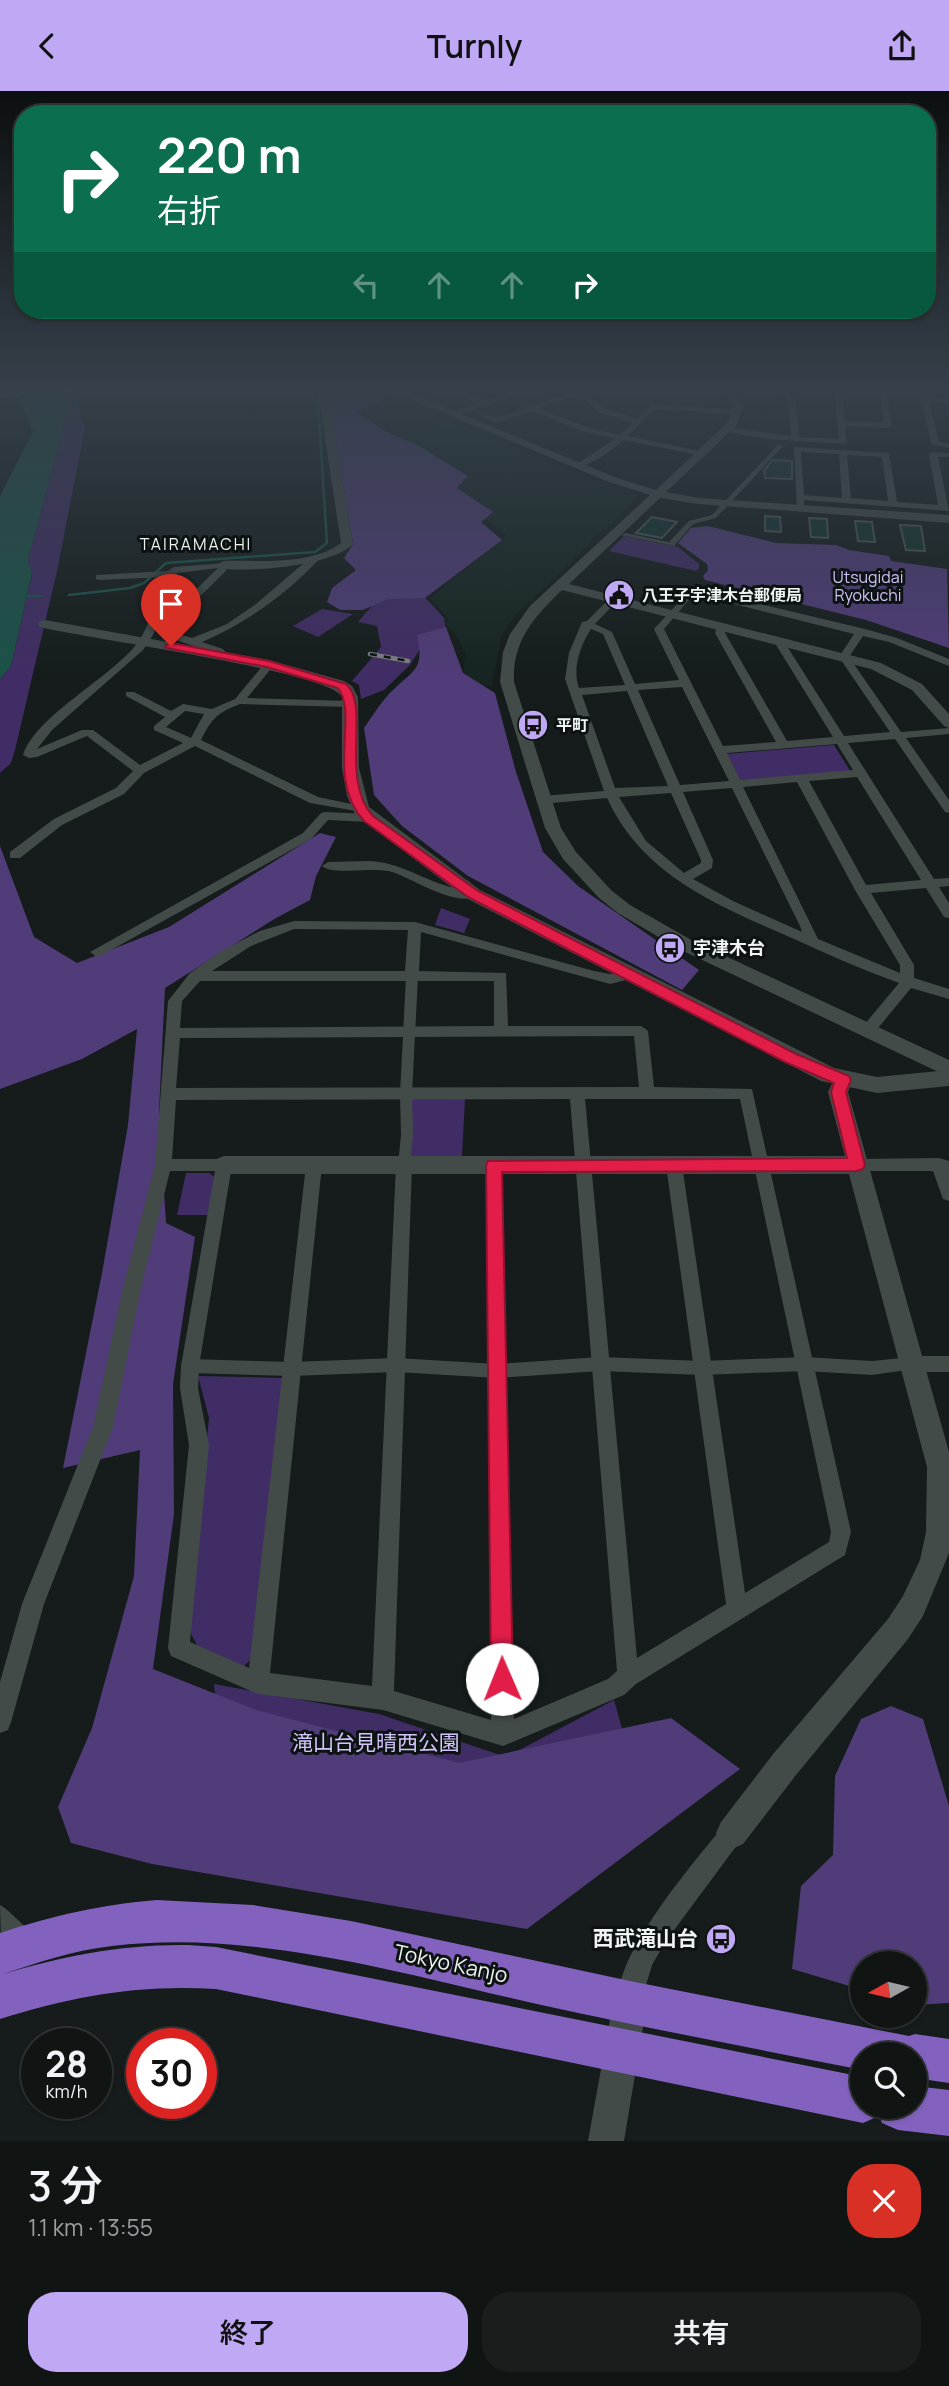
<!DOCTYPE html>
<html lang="ja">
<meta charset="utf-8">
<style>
:root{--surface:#101514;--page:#191e1d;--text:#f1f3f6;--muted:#9c9fa0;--line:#303434;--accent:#bfa8f4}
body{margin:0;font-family:Manrope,"Noto Sans JP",sans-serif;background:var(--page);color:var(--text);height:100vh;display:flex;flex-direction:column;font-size:26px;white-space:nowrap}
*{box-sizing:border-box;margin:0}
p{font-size:23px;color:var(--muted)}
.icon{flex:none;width:38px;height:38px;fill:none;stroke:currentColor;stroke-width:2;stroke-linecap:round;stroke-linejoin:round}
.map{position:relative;height:2050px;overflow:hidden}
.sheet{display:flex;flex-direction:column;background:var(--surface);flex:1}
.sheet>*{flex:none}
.banner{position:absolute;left:14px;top:14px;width:922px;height:214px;border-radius:28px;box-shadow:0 2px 5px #0004,0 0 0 2px var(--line);background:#0b6e4f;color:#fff;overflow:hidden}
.needle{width:46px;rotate:262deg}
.controls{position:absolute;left:850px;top:1860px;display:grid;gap:14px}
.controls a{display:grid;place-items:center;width:77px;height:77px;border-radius:50%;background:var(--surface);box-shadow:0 2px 5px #0004,0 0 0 2px var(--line);font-size:35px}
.speed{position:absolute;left:21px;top:1937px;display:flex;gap:14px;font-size:35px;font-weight:700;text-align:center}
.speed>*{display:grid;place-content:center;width:91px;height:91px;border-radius:50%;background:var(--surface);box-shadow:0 2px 5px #0004,0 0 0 2px var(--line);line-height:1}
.speed small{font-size:18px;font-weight:400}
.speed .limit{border:10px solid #d22;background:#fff;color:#111}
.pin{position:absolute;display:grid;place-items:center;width:60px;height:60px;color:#fff;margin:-72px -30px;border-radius:50% 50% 50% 0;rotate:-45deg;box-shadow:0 0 7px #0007}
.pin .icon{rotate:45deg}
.me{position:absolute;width:77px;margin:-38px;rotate:359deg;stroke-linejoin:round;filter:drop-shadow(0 0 5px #0008)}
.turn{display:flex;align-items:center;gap:24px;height:147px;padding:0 28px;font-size:32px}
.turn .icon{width:91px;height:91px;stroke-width:2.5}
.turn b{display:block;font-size:49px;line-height:60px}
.lanes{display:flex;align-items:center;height:66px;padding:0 28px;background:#0003;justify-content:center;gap:35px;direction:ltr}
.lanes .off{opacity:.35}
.round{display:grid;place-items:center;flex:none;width:74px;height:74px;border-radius:28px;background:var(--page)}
.overview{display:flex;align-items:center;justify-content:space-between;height:119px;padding:0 28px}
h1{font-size:42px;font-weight:600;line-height:52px}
.action{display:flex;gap:14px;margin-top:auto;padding:14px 28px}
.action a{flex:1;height:80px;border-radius:28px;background:var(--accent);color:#111;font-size:28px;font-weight:600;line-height:80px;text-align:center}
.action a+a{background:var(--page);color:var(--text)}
header{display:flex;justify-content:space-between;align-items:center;height:91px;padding:0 28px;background:var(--accent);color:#111;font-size:32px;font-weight:600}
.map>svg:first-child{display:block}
</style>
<header><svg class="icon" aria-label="back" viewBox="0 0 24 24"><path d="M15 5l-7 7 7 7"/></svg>Turnly<svg class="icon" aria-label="share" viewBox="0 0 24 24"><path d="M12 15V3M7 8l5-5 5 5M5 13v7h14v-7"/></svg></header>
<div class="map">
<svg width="949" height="2050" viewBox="0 0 949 2050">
<rect width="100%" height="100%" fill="#151c1b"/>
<path fill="#162521" d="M 448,329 L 590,388 L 637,402 L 638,406 L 608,437 L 592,447 L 590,453 L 514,526 L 501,546 L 492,595 L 483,595 L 463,582 L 466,563 L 454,541 L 446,536 L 447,526 L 430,507 L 507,444 L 483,427 L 493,421 L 457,397 L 468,385 L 393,348 Z"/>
<path fill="#412d65" d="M 71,295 L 82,295 L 78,316 L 85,338 L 57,480 L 15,659 L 11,672 L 0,682 L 0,588 L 11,575 L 32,483 L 28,469 L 62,342 Z
M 624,445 L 678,456 L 699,473 L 699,477 L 696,480 L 609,460 Z
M 383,502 L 423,504 L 444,527 L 446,541 L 425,550 L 410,574 L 384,599 L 361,608 L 359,594 L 352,590 L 381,556 L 377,535 L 358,531 Z
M 322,518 L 353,523 L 318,546 L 293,535 Z
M 834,654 L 851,681 L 739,691 L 726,663 Z
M 441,817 L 470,828 L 464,842 L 435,834 Z
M 408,1008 L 465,1008 L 462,1065 L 410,1065 Z
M 186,1082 L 209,1082 L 216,1087 L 209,1124 L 177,1124 Z
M 198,1285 L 283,1287 L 252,1567 L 241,1578 L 200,1560 L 188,1537 L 209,1327 Z
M 214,1593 L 379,1623 L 506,1666 L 614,1609 L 625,1648 L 465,1706 L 218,1633 Z"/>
<path fill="#503c78" d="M 327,295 L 370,295 L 393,304 L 357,321 L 383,339 L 419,355 L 468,385 L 457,397 L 493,421 L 481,431 L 502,449 L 425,507 L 388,508 L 363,519 L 340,519 L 327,511 L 332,497 L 356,479 L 344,467 L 353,453 Z
M 708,435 L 776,452 L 836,454 L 849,459 L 889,465 L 891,470 L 947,478 L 949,557 L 866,529 L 705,489 L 703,485 L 708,479 L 707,473 L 678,452 L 691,437 Z
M 446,536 L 463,582 L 495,602 L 516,681 L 543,761 L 578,795 L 699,879 L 682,899 L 468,785 L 402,735 L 374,704 L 364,637 C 372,626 380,612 390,602 C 413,579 425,580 417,544 Z
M 320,742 L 336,746 L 316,785 L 310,809 L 276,827 L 165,897 L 159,1021 L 166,1132 L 195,1146 L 173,1293 L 174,1423 L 153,1578 L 256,1619 L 459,1672 L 671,1627 L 740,1678 L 527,1838 L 152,1773 L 71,1752 L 58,1716 L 92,1637 L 134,1485 L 140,1359 L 63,1377 L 102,1182 L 128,1034 L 137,938 L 82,968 L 0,998 L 0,755 L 34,846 L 77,872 L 169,836 Z
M 891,1615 L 923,1628 L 949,1715 L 949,1912 L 915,1914 L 915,1872 L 863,1872 L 863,1899 L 792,1878 L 801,1795 L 833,1764 L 835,1685 L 861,1628 Z"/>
<path fill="#1c5248" d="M 21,295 L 71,295 L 62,342 L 28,469 L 32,482 L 11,575 L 0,588 L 0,405 L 33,341 L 18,306 L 0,307 L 0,300 L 20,299 Z"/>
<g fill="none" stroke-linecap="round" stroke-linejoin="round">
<path stroke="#1c5248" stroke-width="2.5" d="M 69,504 L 130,497 L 144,492 L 166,472 L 315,461 L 327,452 L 317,295
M 27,505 L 42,505"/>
</g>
<path fill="#12322b" stroke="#4c5452" stroke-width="2" d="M 773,369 L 792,370 L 792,388 L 765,387 L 764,379 Z
M 765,425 L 780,426 L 781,441 L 765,440 Z
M 652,426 L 677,431 L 662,447 L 636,442 Z
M 809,427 L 827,428 L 828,447 L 811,446 Z
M 855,430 L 872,431 L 875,451 L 858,450 Z
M 900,434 L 921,435 L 925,460 L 906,459 Z"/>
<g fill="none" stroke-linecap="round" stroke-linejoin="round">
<path fill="#434b49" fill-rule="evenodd" d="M 778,354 L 783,355 L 716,427 L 693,433 L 674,455 L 621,444 L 625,442 L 669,451 L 689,430 L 712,424 Z
M 412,881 L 418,885 L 412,1003 L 413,1044 L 410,1074 L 408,1078 L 400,1078 L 398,1074 L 401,1044 L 400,1003 L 406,885 Z
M 600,1266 L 702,1270 L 805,1266 L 872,1270 L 902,1267 L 907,1269 L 909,1274 L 907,1279 L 872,1284 L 805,1280 L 702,1284 L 600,1280 L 497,1287 L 396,1281 L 292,1285 L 190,1282 L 185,1280 L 183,1275 L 185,1270 L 190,1268 L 292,1271 L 396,1267 L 497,1273 Z"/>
<path fill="#434b49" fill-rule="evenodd" d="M 438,295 L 449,295 L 462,301 L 477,295 L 489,295 L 469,303 L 486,310 L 529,295 L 541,295 L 453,326 L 450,322 L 479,313 Z
M 679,295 L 730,295 L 590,304 L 604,317 L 637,328 L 652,314 L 741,319 L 738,323 L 654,318 L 628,345 L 704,361 L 704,365 L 624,349 L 603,365 L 580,377 L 577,377 L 577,373 L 616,347 L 584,341 L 532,320 L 496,332 L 480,325 L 484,323 L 496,327 L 572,301 ZM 573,305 L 582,305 L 598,321 L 633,332 L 620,344 L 589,337 L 539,317 Z
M 775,295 L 783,295 L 796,311 L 799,346 L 839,348 L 834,295 L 860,295 L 886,299 L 892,335 L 888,337 L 845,335 L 847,351 L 843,353 L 767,348 L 723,340 L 726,336 L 791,345 L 788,311 ZM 842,296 L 880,303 L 884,332 L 845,330 Z
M 930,295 L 937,296 L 930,306 L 949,309 L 949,313 L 929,310 L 939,351 L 949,353 L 949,357 L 931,353 L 921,307 Z
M 794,356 L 889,362 L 897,411 L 938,414 L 929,363 L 933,361 L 949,362 L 949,366 L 938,366 L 949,420 L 804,409 L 804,418 L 797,420 ZM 801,361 L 839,363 L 842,407 L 804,404 ZM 847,364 L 882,366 L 888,410 L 851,407 Z
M 312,465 L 320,467 C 287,503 246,532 202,551 L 223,558 L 228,565 L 223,568 L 215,562 L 173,548 L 166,537 L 177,517 L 218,477 L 177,482 L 153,544 L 143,559 L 52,639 L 37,658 L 82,639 L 93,639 L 140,674 L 183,652 L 154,639 L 154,635 L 165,626 L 126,605 L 126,601 L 134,601 L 171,620 L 183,613 L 212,618 L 235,608 L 265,572 L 269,571 L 274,574 L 247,607 L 350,610 L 356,613 L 350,616 L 240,613 C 217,622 212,627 201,649 L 318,706 L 356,714 L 356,720 L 310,712 L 195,655 L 144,682 L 124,703 L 62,734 L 20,767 L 10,767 L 10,761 L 54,728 L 116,697 L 133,680 L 87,645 L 37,666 L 29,667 L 23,664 C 36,625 107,589 135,555 C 151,536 154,508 165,486 L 99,489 L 96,488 L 96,484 L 168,480 L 174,476 L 226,472 L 226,480 L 185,520 L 176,537 L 181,544 L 192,547 L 227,533 L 256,513 ZM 185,620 L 204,623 L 191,647 L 166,636 Z
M 692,497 L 865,538 L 897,547 L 949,568 L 949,575 L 889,551 L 863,545 L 849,566 L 901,641 L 949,637 L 949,643 L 906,647 L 949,709 L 949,722 L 945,721 L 895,648 L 848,652 L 934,788 L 949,787 L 949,795 L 939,796 L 949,812 L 949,827 L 944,826 L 926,797 L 871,802 L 914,874 L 914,887 L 949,898 L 949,908 L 911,897 L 874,942 L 864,942 L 862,938 L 864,934 L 899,892 C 860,878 823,861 785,844 C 714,813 641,782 607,707 L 542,713 L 536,709 L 542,705 L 604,700 L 565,588 L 569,562 L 582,531 L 587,530 L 610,507 L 616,507 L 616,511 L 595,533 L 612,541 L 635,593 L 679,589 L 654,538 ZM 694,503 L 854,543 L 839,566 L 890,641 L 844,645 L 783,549 L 778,546 L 773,549 L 833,646 L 787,650 L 725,542 L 727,535 L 722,532 L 718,533 L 715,542 L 776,651 L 723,655 L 664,538 ZM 591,538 L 603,543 L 625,594 L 579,597 C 572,578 580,555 591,538 ZM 682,596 L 729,690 L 680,694 L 638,599 ZM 627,600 L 668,695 L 615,697 L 582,604 ZM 837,653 L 853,679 L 740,689 L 727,662 ZM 857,686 L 921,789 L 866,794 L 809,690 ZM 797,691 L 855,799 L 900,874 L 900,882 L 818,848 L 743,696 ZM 732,697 L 800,835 L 802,841 L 733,810 L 693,788 L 712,777 L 713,769 L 683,701 ZM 671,702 L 701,769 L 701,772 L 684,782 L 646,750 L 619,706 Z
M 325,721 L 369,723 L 375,727 L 369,731 L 328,729 L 311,748 L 102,864 L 97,866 L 90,861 L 303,742 L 321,722 Z
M 369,770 C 401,771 424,790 454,797 C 463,800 473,797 480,803 C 461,820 412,787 392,781 C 374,775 333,785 322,775 L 328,771 Z
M 294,830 L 415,831 L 594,880 L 610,883 L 634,881 L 636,884 L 634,887 L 610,893 L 421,841 L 419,880 L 506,882 L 508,935 L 641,935 L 648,940 L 654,996 L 752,998 L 851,1441 L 845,1464 L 636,1593 L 624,1604 L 503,1655 L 383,1619 L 258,1603 L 171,1565 L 168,1557 L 189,1354 L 180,1297 L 181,1275 L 215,1080 L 170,1080 L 140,1201 L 113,1336 L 44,1513 L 11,1631 L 8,1639 L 0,1642 L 0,1591 L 22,1513 L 93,1336 L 122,1201 L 155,1074 L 168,910 L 190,882 L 223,859 L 260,840 ZM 294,838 L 408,839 L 405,880 L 212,880 L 251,855 ZM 200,890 L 494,890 L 494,935 L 180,937 L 182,910 ZM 634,945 L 639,996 L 176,997 L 180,947 ZM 570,1008 L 617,1580 L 608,1588 L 514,1628 L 502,1074 L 500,1069 L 488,1069 L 486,1074 L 491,1629 L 394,1600 L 412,1074 L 410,1069 L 398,1069 L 396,1074 L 372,1595 L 270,1582 L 322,1074 L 320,1069 L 308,1069 L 306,1074 L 249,1577 L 190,1551 L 209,1354 L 198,1297 L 199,1275 L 232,1074 L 230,1069 L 224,1068 L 172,1068 L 176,1009 ZM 585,1008 L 740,1008 L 831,1441 L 829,1451 L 745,1502 L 682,1074 L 680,1069 L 668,1069 L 666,1074 L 726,1513 L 637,1567 Z
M 939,1067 L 949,1070 L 949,1110 L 943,1108 L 933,1080 L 857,1080 L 851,1079 L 849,1074 L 851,1069 L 857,1068 Z
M 913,1265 L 949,1265 L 949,1281 L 913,1281 L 906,1279 L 904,1273 L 906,1267 Z
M 732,1730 L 740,1734 L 744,1742 L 740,1750 L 666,1850 L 652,1874 L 639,1918 L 630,1922 L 621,1918 C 603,1875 697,1768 724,1734 Z
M 0,1814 C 6,1816 35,1845 38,1851 L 34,1860 L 25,1864 L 1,1851 Z"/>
<path fill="#434b49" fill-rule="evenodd" d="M 317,295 L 327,295 L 353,453 C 333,475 248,482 219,477 L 217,474 L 223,470 C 260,469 310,475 341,452 Z
M 379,295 L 393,295 L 617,387 L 656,399 L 728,331 L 733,314 L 721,295 L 731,295 L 743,314 L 737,334 L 666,401 L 699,407 L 949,424 L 949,432 L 699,413 L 660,407 L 569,493 L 881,572 L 922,593 L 949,623 L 949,637 L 944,635 L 912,599 L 871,578 L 562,499 C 534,526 512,550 514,591 L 561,737 L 576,761 L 611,799 L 630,814 L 693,850 L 949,969 L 949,986 L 679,858 L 618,822 L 599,807 L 563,768 L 545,737 L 500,591 L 503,561 L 510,543 L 530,515 L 650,404 L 609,391 Z
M 843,981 L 850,984 L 853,989 L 848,1001 L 949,1361 L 949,1462 L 923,1525 L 908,1548 L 796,1684 L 743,1753 L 732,1758 L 721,1753 L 716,1742 L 721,1731 L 774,1662 L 888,1528 L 903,1505 L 920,1469 L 926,1441 L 927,1376 L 849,1083 L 224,1083 L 216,1080 L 213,1074 L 216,1068 L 224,1065 L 845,1065 L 828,1001 L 836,984 Z
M 630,1895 L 642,1900 L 647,1912 L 624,2050 L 588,2050 L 613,1912 L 618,1900 Z"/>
<path fill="#434b49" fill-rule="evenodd" d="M 45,529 L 269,569 L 344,590 L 352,595 L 358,606 L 359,677 L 369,716 L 480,799 L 834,977 L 877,986 L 949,979 L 949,995 L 877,1002 L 821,990 L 466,807 L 355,723 L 347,705 L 342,677 L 342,606 C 329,580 82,547 40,536 L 38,533 L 40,530 Z"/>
<path fill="#8262be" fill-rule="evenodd" d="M 157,1809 L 253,1814 L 351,1830 L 630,1890 L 909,1945 L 915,1943 L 949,1948 L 949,1992 L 915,1987 L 915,1964 L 863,1964 L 863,1979 C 757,1958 651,1938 546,1915 C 406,1884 257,1838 112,1855 C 74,1859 37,1872 0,1884 L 0,1842 C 55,1824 99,1814 157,1809 Z
M 188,1854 L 216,1856 L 863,1986 L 863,2016 L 915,2016 L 915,1995 L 949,1999 L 949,2045 L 898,2039 L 882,2032 L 879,2025 L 863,2032 L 216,1898 C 141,1893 72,1905 0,1928 L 0,1884 C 62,1865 123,1853 188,1854 Z"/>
<g stroke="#7a807e" stroke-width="4.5">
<path id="rail" d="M 0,302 L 138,295
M 370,563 L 408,570"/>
</g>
<use href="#rail" stroke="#0c1312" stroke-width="2.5" stroke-dasharray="7" stroke-linecap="butt"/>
</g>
<linearGradient id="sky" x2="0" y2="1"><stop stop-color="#0c0f0f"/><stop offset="0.51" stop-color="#35404a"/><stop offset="1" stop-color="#35404a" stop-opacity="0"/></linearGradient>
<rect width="949" height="582" fill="url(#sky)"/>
<path fill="#e11d48" stroke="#92132f" stroke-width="2" d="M 171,552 L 269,570 L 346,593 C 371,613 339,689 373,725 L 478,800 L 796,963 L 849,985 L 851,989 L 846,1001 L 865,1074 L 863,1078 L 857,1080 L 502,1081 L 513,1588 L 510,1596 L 502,1599 L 494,1596 L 491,1588 L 486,1074 L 488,1070 L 847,1067 L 831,1001 L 834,992 L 785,971 L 468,806 L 364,730 C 325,688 359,624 338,597 L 267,576 L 167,557 L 165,555 Z"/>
<defs>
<g id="civic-disc" transform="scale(1.575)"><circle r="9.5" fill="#bfa8f4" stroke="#0c1312"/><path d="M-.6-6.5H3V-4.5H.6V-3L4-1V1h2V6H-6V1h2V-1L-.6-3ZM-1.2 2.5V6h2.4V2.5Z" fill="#111"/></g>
<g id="bus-disc" transform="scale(1.575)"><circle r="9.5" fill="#bfa8f4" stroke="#0c1312"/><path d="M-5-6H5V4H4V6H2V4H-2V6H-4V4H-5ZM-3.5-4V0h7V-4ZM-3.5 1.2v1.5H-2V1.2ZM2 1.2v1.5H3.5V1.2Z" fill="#111"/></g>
</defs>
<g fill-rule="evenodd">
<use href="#civic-disc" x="619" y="504"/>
<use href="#bus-disc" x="533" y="634"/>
<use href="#bus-disc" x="670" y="857"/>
<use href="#bus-disc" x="721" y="1848"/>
</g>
<g text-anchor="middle" stroke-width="6" stroke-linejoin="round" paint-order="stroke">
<g font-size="16" letter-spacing="2" fill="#eff4f2" stroke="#0c1312">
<text x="196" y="459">TAIRAMACHI</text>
</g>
<g font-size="16" fill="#d3c3fb" stroke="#0c1312">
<text x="868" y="492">Utsugidai<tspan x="868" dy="18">Ryokuchi</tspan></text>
</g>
<g font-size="16" font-weight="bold" fill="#eff4f2" stroke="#0c1312" text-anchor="start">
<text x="642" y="510">八王子宇津木台郵便局</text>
<text x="556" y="640">平町</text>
</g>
<g font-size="18" font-weight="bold" fill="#eff4f2" stroke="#0c1312" text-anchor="start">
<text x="693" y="863">宇津木台</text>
</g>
<g font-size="21" fill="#d3c3fb" stroke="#0c1312">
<text x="376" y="1659">滝山台見晴西公園</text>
</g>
<g font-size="21" font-weight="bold" fill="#eff4f2" stroke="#0c1312" text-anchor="end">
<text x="698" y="1855">西武滝山台</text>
</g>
<g font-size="21" fill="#eff4f2" stroke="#0c1312">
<text transform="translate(451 1873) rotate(12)" y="7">Tokyo Kanjo</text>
</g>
</g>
</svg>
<div class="controls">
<a><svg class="needle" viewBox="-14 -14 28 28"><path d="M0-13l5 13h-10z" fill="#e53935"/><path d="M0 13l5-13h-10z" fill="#9c9fa0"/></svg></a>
<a><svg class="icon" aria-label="search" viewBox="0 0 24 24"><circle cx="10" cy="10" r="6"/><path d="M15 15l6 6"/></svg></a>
</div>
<div class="speed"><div>28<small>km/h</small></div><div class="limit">30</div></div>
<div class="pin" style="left:171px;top:555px;background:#d93025"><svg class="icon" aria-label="arrive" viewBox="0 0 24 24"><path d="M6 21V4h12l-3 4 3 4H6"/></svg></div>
<svg class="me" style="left:502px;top:1588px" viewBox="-20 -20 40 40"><circle r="19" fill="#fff"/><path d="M0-13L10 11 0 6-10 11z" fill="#e11d48"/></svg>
<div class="banner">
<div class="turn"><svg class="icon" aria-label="right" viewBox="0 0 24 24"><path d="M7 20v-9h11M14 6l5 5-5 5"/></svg><div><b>220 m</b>右折</div></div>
<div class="lanes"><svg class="icon off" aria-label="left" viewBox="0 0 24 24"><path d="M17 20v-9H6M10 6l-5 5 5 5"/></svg><svg class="icon off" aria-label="ahead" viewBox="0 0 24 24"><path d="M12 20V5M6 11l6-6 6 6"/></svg><svg class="icon off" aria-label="ahead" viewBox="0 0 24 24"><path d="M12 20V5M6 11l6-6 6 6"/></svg><svg class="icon" aria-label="right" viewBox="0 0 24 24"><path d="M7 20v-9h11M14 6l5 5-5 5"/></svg></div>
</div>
</div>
<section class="sheet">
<div class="overview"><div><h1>3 分</h1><p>1.1 km · 13:55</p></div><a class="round" style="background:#d93025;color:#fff"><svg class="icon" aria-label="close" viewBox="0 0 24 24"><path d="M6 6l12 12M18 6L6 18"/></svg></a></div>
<div class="action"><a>終了</a><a>共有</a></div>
</section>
